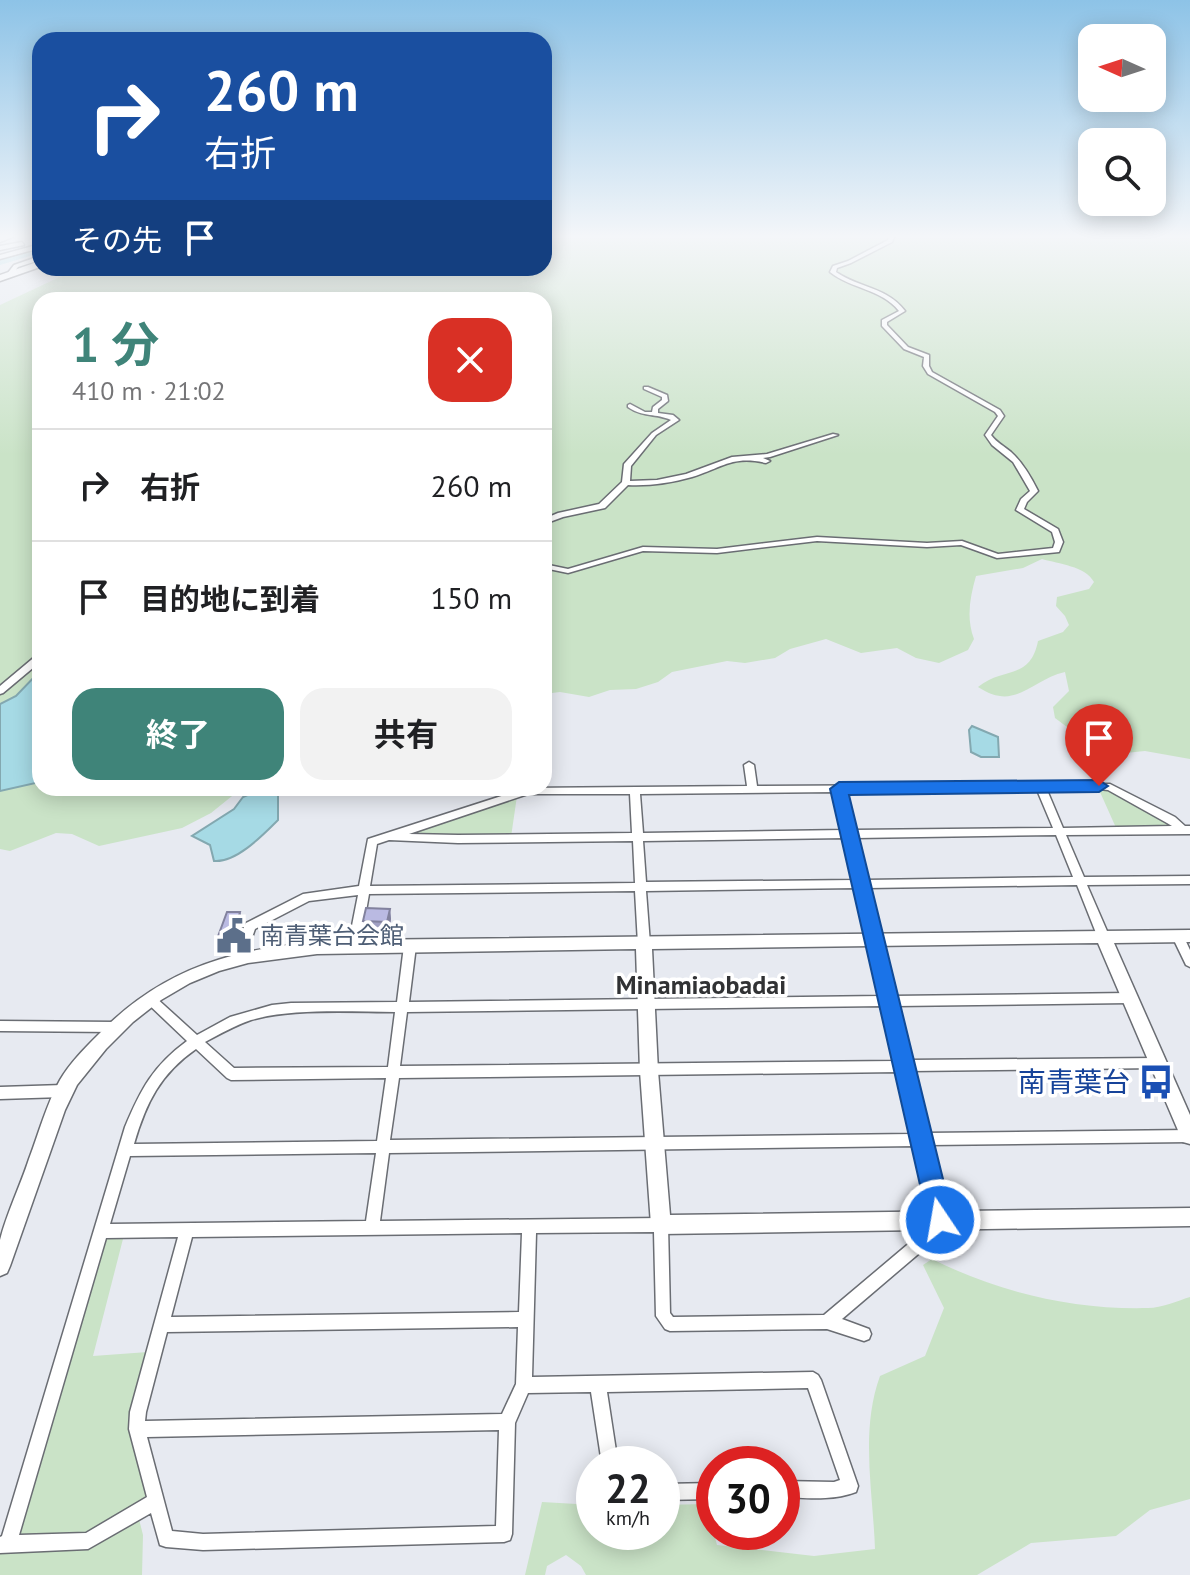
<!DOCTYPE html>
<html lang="ja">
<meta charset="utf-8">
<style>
:root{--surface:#fff;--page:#f2f2f2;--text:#202124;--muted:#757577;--line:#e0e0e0;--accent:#3f8479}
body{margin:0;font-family:"PT Sans","Noto Sans JP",sans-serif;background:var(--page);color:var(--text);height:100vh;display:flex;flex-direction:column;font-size:30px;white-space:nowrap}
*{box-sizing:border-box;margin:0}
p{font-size:26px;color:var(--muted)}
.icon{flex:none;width:44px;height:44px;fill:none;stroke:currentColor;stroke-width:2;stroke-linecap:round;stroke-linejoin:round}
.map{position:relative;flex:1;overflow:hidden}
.sheet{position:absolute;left:32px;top:292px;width:520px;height:504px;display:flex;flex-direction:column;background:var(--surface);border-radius:24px;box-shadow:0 4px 20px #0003}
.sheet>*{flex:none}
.banner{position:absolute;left:32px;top:32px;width:520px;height:244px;border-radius:24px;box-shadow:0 4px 20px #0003;background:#1a4fa0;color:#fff;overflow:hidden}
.needle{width:52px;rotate:273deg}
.fabs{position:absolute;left:1078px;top:24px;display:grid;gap:16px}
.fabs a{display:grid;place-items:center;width:88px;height:88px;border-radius:16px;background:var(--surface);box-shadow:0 4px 20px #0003;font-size:40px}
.speed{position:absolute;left:576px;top:1446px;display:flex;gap:16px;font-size:40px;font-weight:700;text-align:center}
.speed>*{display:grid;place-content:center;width:104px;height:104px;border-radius:50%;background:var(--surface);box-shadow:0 4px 20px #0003;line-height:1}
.speed small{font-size:20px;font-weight:400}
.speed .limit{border:12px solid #d22;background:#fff;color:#111}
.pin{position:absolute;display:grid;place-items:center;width:68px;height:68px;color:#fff;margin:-82px -34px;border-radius:50% 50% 50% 0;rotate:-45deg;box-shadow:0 0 8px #0007}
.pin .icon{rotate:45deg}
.me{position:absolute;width:88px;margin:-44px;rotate:348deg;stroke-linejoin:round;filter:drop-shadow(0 0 6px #0008)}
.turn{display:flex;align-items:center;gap:28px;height:168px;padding:0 40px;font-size:36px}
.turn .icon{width:104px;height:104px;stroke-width:2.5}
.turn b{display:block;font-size:56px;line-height:68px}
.then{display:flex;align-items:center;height:76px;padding:0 40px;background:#0003;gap:16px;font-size:30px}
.round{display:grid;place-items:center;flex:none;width:84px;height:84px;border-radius:24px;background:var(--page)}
.headline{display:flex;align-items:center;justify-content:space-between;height:136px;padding:0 40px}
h1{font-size:48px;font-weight:700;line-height:60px;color:var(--accent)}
.primary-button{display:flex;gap:16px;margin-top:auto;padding:16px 40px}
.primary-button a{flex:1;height:92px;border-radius:24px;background:var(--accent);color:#fff;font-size:32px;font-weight:700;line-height:92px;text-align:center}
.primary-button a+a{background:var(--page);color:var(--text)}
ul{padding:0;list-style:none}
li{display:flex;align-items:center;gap:24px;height:112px;padding:0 40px;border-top:2px solid var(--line)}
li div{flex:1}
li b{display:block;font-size:30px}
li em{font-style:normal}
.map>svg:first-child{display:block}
</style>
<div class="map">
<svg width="1190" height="1575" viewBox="0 0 1190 1575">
<rect width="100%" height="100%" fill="#e7eaf1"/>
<path fill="#cae3c7" d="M 544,235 L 1190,235 L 1190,759 L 1145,751 L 1125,753 L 1071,730 L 1055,718 L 1053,707 L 1069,691 L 1065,672 C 1030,680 1016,712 978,687 C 1003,666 1030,681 1038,641 L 1063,632 L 1069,625 L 1065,616 L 1056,606 L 1057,597 L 1089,589 L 1094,582 C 1085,566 1059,564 1042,559 L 1023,568 L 976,576 C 970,597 966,618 974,639 L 968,650 L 939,663 L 916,658 L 897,648 L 861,653 L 826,639 L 790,649 L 775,658 L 745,663 L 727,661 L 672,672 L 658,682 L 636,689 L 610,690 L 589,697 L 560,692 L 544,694 L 544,300 L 40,300 L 40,788 L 242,788 L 211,813 L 182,828 L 99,846 L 72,834 L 56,833 L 10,851 L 0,849 L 0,305 L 79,268 L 544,268 Z
M 1102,788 L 1118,792 L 1180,829 L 1117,830 L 1100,792 Z
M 517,796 L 511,837 L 394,835 Z
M 106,1235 L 124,1235 L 93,1356 L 148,1352 L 132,1414 L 148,1497 L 88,1532 L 14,1537 Z
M 932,1259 C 998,1292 1073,1310 1148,1308 C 1162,1308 1177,1301 1190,1297 L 1190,1499 L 1150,1510 L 1116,1536 L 1031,1543 L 977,1575 L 586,1575 L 581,1566 L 566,1555 L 547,1566 L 545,1575 L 525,1575 L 542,1502 L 594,1505 L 594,1532 L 662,1532 L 662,1505 L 706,1504 L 717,1545 L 814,1556 L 875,1549 C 873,1492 860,1431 880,1376 L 925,1356 L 944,1308 L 923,1265 Z
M 138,1515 L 143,1535 L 142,1575 L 0,1575 L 0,1552 L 89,1549 Z"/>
<path fill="#a6dae5" stroke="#83a8b0" stroke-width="2" d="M 40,671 L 40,782 L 0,791 L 0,704 L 16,696 Z
M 972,726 L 998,737 L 999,757 L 981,757 L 971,752 L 969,730 Z
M 264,788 L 272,788 L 278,795 L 278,820 C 263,835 236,863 214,861 L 210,845 L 192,836 L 234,809 L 243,797 Z"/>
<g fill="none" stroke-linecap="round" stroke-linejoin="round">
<path fill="#a6dae5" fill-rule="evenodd" d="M 40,247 L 40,253 L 0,265 L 0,258 L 20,250 Z"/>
<g stroke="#6a6d73" stroke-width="3">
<path id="street" d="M 891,235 L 895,235 L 892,242 L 851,263 L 837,268 L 836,272 C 859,288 887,287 905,311 L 887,322 L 887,325 L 908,347 L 929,355 L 929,366 L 932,372 L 1000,410 L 1004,416 L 991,435 C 997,443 1004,446 1011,452 C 1023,463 1031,477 1038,491 L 1027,502 L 1024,509 L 1058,529 L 1063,542 L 1059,552 L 997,558 L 961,545 L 927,547 L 817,541 L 717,553 L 643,551 L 568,573 L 544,568 L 544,564 L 568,569 L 643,547 L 717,549 L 817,537 L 927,543 L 962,541 L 998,554 L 1053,548 L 1055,542 L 1052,532 L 1016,510 L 1021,499 L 1030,491 L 1013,462 L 992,445 L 985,435 L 998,416 L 995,412 L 928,374 L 923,366 L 924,357 L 904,349 L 882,326 L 882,320 L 899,311 C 882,289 851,289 830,272 L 833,266 L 848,261 L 888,240 Z
M 22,242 L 24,245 L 0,250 L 0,246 Z
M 40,244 L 40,248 L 0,259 L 0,255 Z
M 40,256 L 40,260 L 18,267 L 12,275 L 7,274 L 14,265 Z
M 644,387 L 648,387 L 667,395 L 668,401 L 658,409 L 658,413 L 673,415 L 679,420 L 656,435 L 631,466 L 630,481 L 657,480 L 686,474 L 732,457 L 767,454 L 833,434 L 838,435 L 770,457 L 763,458 L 770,461 L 766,463 C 732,455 722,468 692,477 C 671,483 649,486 628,485 L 605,508 L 563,517 L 544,524 L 544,519 L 558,513 L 599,504 L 622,482 L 624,464 L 652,433 L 671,420 C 656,413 644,418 628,407 L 628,405 L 630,404 L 645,412 L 652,412 L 653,407 L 662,400 L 662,397 L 644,389 Z
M 40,654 L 40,662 L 3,693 L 0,694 L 0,686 L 37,655 Z
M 749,762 L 754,765 L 757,786 L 1110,784 L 1175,817 L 1185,826 L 1190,826 L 1190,834 L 1066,835 L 1084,877 L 1190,876 L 1190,884 L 1087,885 L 1110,938 L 1108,941 L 1104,942 L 1100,941 L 1098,938 L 1077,885 L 868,888 L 893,996 L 1129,993 L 1133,995 L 1135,998 L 1133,1001 L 1129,1003 L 896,1006 L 909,1060 L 1157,1058 L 1161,1059 L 1163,1063 L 1161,1067 L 1157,1068 L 911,1071 L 926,1133 L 1190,1130 L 1190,1142 L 929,1145 L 947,1220 L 945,1225 L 923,1250 L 842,1319 L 869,1329 L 871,1334 L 869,1339 L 864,1341 L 827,1329 L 670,1331 L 665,1329 L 656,1316 L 654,1232 L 536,1233 L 532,1377 L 813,1372 L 818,1375 L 821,1380 L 858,1486 L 856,1492 C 832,1501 807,1498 782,1497 L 782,1481 L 834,1482 L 840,1480 L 808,1388 L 607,1392 L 618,1464 L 602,1464 L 591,1392 L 528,1393 L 515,1423 L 512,1534 L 510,1540 L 504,1542 L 203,1550 L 166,1547 L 160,1545 L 151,1513 L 88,1549 L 0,1553 L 0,1537 L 2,1536 L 125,1127 C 141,1089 153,1066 187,1041 L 146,1002 L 144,999 L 146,996 L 150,994 L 154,996 L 197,1035 L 230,1017 L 272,1005 L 291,1003 L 397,1002 L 404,946 L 406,943 L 410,941 L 414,943 L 416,946 L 409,1002 L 882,996 L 857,888 L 646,891 L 650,944 L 648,947 L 644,949 L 640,947 L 638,944 L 635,891 L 369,894 L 360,946 L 358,949 L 354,951 L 350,949 L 348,946 L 358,895 L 309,901 L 255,929 L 249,946 L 251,956 L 249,959 L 245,961 L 241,959 C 236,946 240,935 246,923 L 303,894 L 359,886 L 368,839 L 526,788 L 747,786 L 744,765 ZM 1099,789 L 1108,790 L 1167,823 L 1172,826 L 1063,828 L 1047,790 ZM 1037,790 L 1053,828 L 854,830 L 845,792 ZM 835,792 L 844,830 L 643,833 L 640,794 ZM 528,794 L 630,794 L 632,833 L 458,835 L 409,834 ZM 1056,835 L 1073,877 L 866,880 L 856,838 ZM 845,838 L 855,880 L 646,882 L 643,841 ZM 389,840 L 458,843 L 633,841 L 635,883 L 370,886 L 377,844 ZM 884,1006 L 896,1061 L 400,1066 L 407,1012 ZM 395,1012 L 388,1067 L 234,1068 L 205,1042 C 220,1034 234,1026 251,1020 C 292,1008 351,1012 395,1012 ZM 196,1049 L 227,1078 L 231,1080 L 386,1078 L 377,1141 L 134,1144 C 146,1103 160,1074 196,1049 ZM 899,1072 L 913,1134 L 390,1140 L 399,1078 ZM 916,1146 L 933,1218 L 913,1240 L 824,1315 L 673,1317 L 670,1313 L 668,1225 L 666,1220 L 661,1218 L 380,1221 L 389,1153 ZM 376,1153 L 366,1221 L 110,1224 L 130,1156 ZM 522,1233 L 519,1312 L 171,1317 L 192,1237 ZM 178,1237 L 130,1412 L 129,1429 L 147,1497 L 86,1533 L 19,1535 L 106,1238 ZM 518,1327 L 516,1384 L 502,1414 L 145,1421 L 146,1412 L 167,1332 ZM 499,1430 L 496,1526 L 203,1534 L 172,1531 L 147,1437 Z
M 1178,932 L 1182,933 L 1190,950 L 1190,967 L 1186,965 L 1172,936 L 1174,933 Z
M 0,1021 L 115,1022 L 119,1023 L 121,1027 L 119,1031 L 115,1032 L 0,1031 Z
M 63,1085 L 68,1087 L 69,1091 L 68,1095 L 63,1097 L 0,1099 L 0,1087 Z
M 714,1483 L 714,1499 L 662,1500 L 662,1484 Z"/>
</g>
<g stroke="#6a6d73" stroke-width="3">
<path id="secondary" d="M 1190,930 L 1190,942 L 1114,943 L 1190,1115 L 1190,1144 L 1183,1142 L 1098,943 L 652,949 L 658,1071 L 670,1215 L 1190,1208 L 1190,1226 L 661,1234 L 654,1232 L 651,1225 L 640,1071 L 636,949 L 317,954 L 248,963 L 219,971 L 190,983 L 161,1000 L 133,1022 L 106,1049 L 77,1085 L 65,1110 L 10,1266 L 7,1273 L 0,1276 C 0,1265 0,1251 0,1240 C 6,1215 21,1184 29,1159 C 39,1133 46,1105 60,1080 C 71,1061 88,1045 104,1029 C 175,958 257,944 354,940 Z"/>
</g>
<g stroke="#6a6d73" stroke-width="3">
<path id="highway" d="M 6,235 L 15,235 L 15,236 L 0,242 L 0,236 Z
M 40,261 L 40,267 L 0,281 L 0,275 Z"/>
</g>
<use href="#street" fill="#fff" fill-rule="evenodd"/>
<use href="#secondary" fill="#fff" fill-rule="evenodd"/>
<use href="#highway" fill="#fff" fill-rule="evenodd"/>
</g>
<path fill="#a0a0c2" d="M 390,909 L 391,919 L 389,932 L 366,931 L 363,921 Z
M 240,912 L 243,922 L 236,949 L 221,949 L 217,939 Z"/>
<path fill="#82829e" d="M 390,909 L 391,919 L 389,932 L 387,922 Z
M 240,912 L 243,922 L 236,949 L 232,940 Z"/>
<path fill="#babae2" stroke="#82829e" stroke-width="2" d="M 366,908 L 390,909 L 387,922 L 363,921 Z
M 227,912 L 240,912 L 232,940 L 217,939 Z"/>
<linearGradient id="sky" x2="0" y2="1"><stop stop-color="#8dc3e7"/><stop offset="0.52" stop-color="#f4f6f9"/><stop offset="1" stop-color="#f4f6f9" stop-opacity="0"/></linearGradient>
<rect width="1190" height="455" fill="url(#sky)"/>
<path fill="#1a73e8" stroke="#114b97" stroke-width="2" d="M 1099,780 L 1108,786 L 1099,792 L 849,795 L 953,1220 L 949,1229 L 940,1233 L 931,1229 L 928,1220 L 830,789 L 839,782 Z"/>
<defs>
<g id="civic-bare" transform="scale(2.76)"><path d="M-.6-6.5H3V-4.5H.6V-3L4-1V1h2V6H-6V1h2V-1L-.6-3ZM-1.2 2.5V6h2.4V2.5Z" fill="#5c6f8a" stroke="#fff" stroke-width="2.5" paint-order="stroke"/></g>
<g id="bus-bare" transform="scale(2.76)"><path d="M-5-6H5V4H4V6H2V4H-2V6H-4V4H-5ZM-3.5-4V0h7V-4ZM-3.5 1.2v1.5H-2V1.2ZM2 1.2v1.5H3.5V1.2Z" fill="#1a4fb4" stroke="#fff" stroke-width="2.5" paint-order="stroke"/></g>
</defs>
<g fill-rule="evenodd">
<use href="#civic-bare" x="234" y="936"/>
<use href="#bus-bare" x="1156" y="1082"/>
</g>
<g text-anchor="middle" stroke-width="7" stroke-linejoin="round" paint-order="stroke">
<g font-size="24" fill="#4e5e75" stroke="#fff" text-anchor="start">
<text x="260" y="944">南青葉台会館</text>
</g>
<g font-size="26" font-weight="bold" fill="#313234" stroke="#fff">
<text x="701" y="994">Minamiaobadai</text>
</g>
<g font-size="28" fill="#164399" stroke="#fff" text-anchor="end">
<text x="1130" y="1092">南青葉台</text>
</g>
</g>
</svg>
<div class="fabs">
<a><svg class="needle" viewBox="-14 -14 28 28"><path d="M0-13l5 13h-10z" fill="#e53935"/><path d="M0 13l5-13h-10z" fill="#757577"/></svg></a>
<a><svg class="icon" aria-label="search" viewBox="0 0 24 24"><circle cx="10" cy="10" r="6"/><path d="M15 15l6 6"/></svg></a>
</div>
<div class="speed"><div>22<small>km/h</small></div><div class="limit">30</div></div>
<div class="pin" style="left:1099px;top:786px;background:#d93025"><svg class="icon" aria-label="arrive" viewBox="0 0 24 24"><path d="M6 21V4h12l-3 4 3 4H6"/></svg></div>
<svg class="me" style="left:940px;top:1220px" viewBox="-20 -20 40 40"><circle r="17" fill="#1a73e8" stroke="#fff" stroke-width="3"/><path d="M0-11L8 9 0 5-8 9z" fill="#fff"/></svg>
<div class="banner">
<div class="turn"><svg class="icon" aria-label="right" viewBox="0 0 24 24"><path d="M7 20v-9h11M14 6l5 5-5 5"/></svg><div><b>260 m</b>右折</div></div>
<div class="then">その先<svg class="icon" aria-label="arrive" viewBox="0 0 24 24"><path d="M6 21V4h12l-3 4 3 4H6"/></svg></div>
</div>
<section class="sheet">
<div class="headline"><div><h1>1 分</h1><p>410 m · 21:02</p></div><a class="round" style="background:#d93025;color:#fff"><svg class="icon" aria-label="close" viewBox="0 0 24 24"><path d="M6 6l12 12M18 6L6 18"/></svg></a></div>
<ul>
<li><svg class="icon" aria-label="right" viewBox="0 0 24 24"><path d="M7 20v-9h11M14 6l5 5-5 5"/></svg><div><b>右折</b></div><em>260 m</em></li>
<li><svg class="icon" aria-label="arrive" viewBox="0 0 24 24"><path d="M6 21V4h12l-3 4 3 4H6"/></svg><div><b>目的地に到着</b></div><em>150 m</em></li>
</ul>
<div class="primary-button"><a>終了</a><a>共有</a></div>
</section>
</div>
